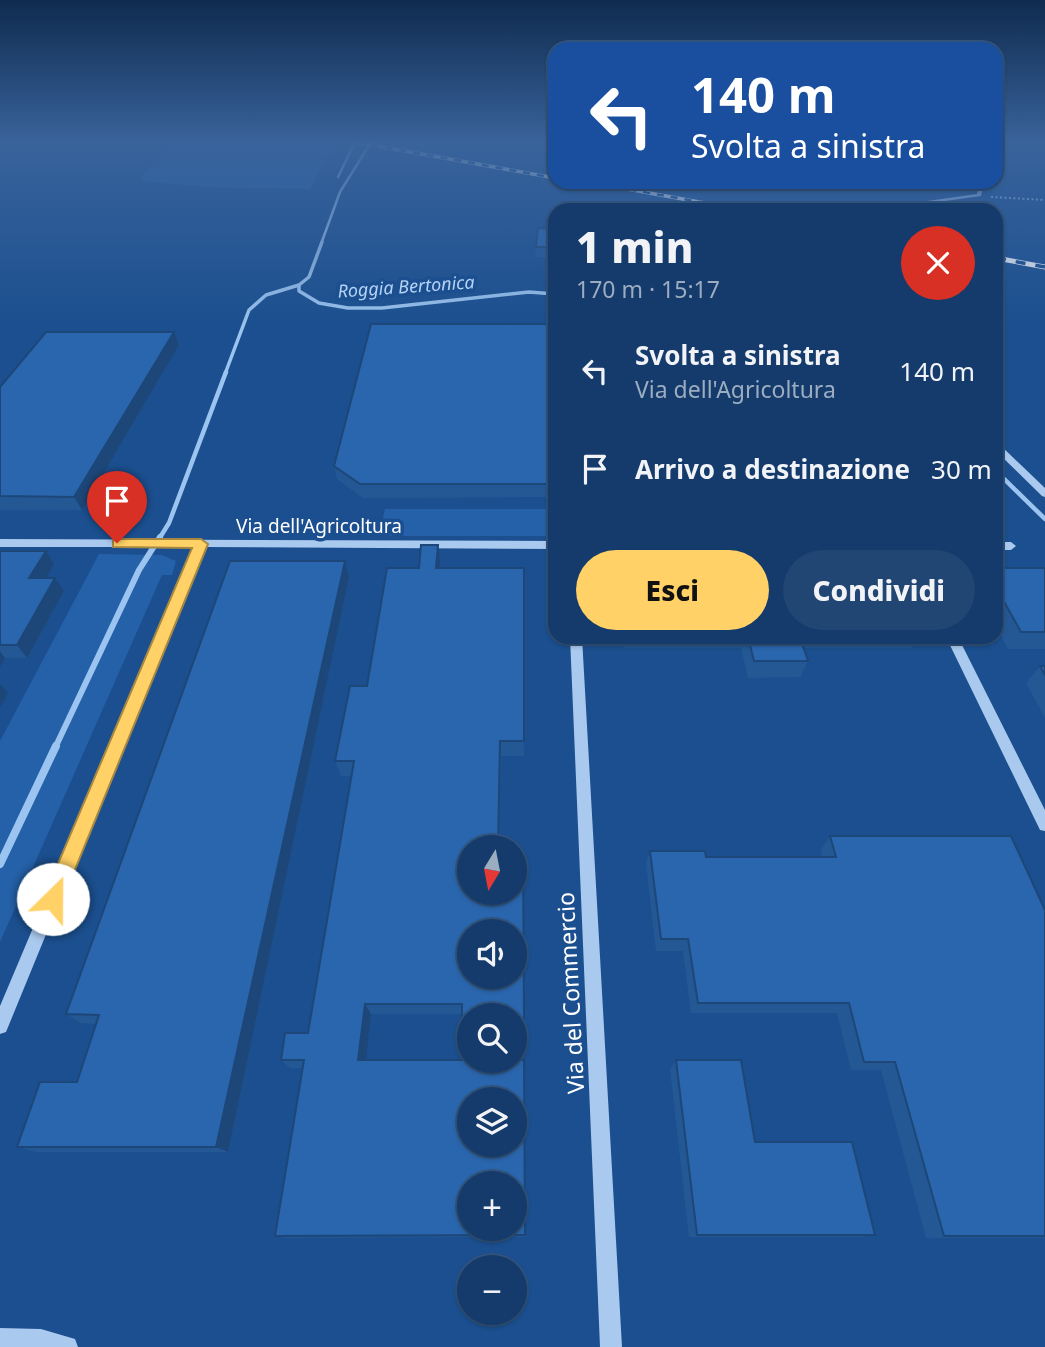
<!DOCTYPE html>
<html lang="it">
<meta charset="utf-8">
<style>
:root{--surface:#143b6b;--page:#214673;--text:#f1f3f6;--muted:#9dadc1;--line:#33557e;--accent:#ffd166}
body{margin:0;font-family:"Noto Sans",sans-serif;background:var(--page);color:var(--text);height:100vh;display:flex;flex-direction:column;font-size:26px;white-space:nowrap}
*{box-sizing:border-box;margin:0}
p{font-size:23px;color:var(--muted)}
.icon{flex:none;width:38px;height:38px;fill:none;stroke:currentColor;stroke-width:2;stroke-linecap:round;stroke-linejoin:round}
.map{position:relative;flex:1;overflow:hidden}
.panel{position:absolute;left:548px;top:203px;width:455px;height:441px;display:flex;flex-direction:column;background:var(--surface);border-radius:21px;box-shadow:0 2px 5px #0004,0 0 0 2px var(--line)}
.panel>*{flex:none}
.top-card{position:absolute;left:548px;top:42px;width:455px;height:147px;border-radius:21px;box-shadow:0 2px 5px #0004,0 0 0 2px var(--line);background:#1a4fa0;color:#fff;overflow:hidden}
.needle{width:46px;rotate:190deg}
.fabs{position:absolute;left:457px;top:835px;display:grid;gap:14px}
.fabs a{display:grid;place-items:center;width:70px;height:70px;border-radius:50%;background:var(--surface);box-shadow:0 2px 5px #0004,0 0 0 2px var(--line);font-size:35px}
.pin{position:absolute;display:grid;place-items:center;width:60px;height:60px;color:#fff;margin:-72px -30px;border-radius:50% 50% 50% 0;rotate:-45deg;box-shadow:0 0 7px #0007}
.pin .icon{rotate:45deg}
.me{position:absolute;width:77px;margin:-38px;rotate:23deg;stroke-linejoin:round;filter:drop-shadow(0 0 5px #0008)}
.turn{display:flex;align-items:center;gap:24px;height:147px;padding:0 28px;font-size:32px}
.turn .icon{width:91px;height:91px;stroke-width:2.5}
.turn b{display:block;font-size:49px;line-height:60px}
.round{display:grid;place-items:center;flex:none;width:74px;height:74px;border-radius:37px;background:var(--page)}
.headline{display:flex;align-items:center;justify-content:space-between;height:119px;padding:0 28px}
h1{font-size:42px;font-weight:800;line-height:52px}
.button{display:flex;gap:14px;margin-top:auto;padding:14px 28px}
.button a{flex:1;height:80px;border-radius:42px;background:var(--accent);color:#111;font-size:28px;font-weight:800;line-height:80px;text-align:center}
.button a+a{background:var(--page);color:var(--text)}
ul{padding:0;list-style:none}
li{display:flex;align-items:center;gap:21px;height:98px;padding:0 28px}
li div{flex:1}
li b{display:block;font-size:26px}
li em{font-style:normal}
.map>svg:first-child{display:block}
</style>
<div class="map">
<svg width="1045" height="1347" viewBox="0 0 1045 1347">
<rect width="100%" height="100%" fill="#1b4f8f"/>
<path fill="#2461a8" d="M 172,140 L 295,140 L 335,149 L 327,157 L 310,189 L 208,187 L 142,181 L 143,176 Z
M 385,509 L 549,509 L 549,536 L 379,536 Z
M 99,554 L 162,555 L 176,561 L 172,575 L 162,575 L 0,942 L 0,741 Z"/>
<g fill="none" stroke-linecap="round" stroke-linejoin="round">
<path stroke="#9cc4f0" stroke-width="2.5" d="M 370,143 L 371,140
M 338,177 L 354,144
M 321,244 L 340,192 L 368,147"/>
<path stroke="#9cc4f0" stroke-width="3.5" d="M 322,242 L 309,277 L 299,285 L 299,291 L 319,303 L 348,308 L 382,308 L 529,292 L 555,294
M 225,374 L 249,310 L 266,295 L 299,285"/>
<path stroke="#9cc4f0" stroke-width="4.5" d="M 996,471 L 1045,519
M 159,539 L 169,523 L 226,372"/>
<path stroke="#9cc4f0" stroke-width="6" d="M 55,748 L 139,570 L 160,537"/>
<path stroke="#9cc4f0" stroke-width="8" d="M 0,864 L 56,746"/>
<path stroke="#a9c9ee" stroke-width="2" stroke-dasharray="2 2.5" stroke-linecap="butt" d="M 991,197 L 1045,200"/>
<path fill="#a9c9ee" fill-rule="evenodd" d="M 970,182 L 976,182 L 983,188 L 981,196 L 880,210 L 863,210 L 977,194 L 978,189 Z
M 996,443 L 999,444 L 1045,488 L 1045,497 L 1042,496 L 996,451 Z
M 0,539 L 555,541 L 555,549 L 205,547 L 6,1032 L 0,1034 L 0,1006 L 194,547 L 0,547 Z
M 996,542 L 1011,542 L 1016,546 L 1011,550 L 996,550 Z
M 570,637 L 582,637 L 622,1347 L 600,1347 Z
M 946,637 L 958,637 L 1045,810 L 1045,831 L 1040,830 Z
M 0,1328 L 41,1329 L 75,1339 L 78,1347 L 0,1347 Z"/>
<g stroke="#fff" stroke-width="3.5">
<path id="rail-far1" d="M 344,140 L 555,178
M 588,182 L 744,210"/>
</g>
<g stroke="#fff" stroke-width="5">
<path id="rail" d="M 996,258 L 1045,267"/>
</g>
<use href="#rail-far1" stroke="#1b4f8f" stroke-width="2.5" stroke-dasharray="7" stroke-linecap="butt"/>
<use href="#rail" stroke="#1b4f8f" stroke-width="3.5" stroke-dasharray="10" stroke-linecap="butt"/>
</g>
<path fill="#245895" d="M 555,229 L 555,258 L 535,257 L 536,247 Z
M 555,324 L 555,497 L 363,498 L 337,479 L 334,466 Z
M 174,332 L 179,345 L 82,510 L 0,510 L 0,387 Z
M 438,545 L 440,562 L 440,568 L 524,568 L 524,756 L 501,756 L 499,847 L 469,847 L 469,892 L 523,851 L 524,1027 L 514,1027 L 514,1015 L 469,1015 L 469,1027 L 464,1027 L 462,1014 L 371,1014 L 365,1060 L 524,1060 L 525,1237 L 285,1238 L 275,1236 L 303,1068 L 290,1068 L 281,1060 L 308,1033 L 351,776 L 341,776 L 335,761 L 367,686 Z
M 0,551 L 54,564 L 46,578 L 64,591 L 27,658 L 5,658 L 0,667 Z
M 345,561 L 349,577 L 228,1152 L 36,1152 L 17,1147 L 77,1082 L 96,1024 L 81,1023 L 66,1014 Z
M 996,568 L 1045,568 L 1045,649 L 1008,649 L 996,625 Z
M 622,637 L 918,637 L 911,648 L 804,648 L 808,661 L 800,677 L 748,678 L 741,648 L 624,648 Z
M 1040,666 L 1045,666 L 1045,718 L 1026,683 Z
M 830,836 L 1045,910 L 1045,1238 L 926,1238 L 881,1070 L 851,1070 L 837,1013 L 691,1013 L 683,951 L 656,951 L 646,864 L 650,851 L 706,857 L 822,857 L 821,849 Z
M 676,1060 L 755,1142 L 875,1235 L 859,1237 L 689,1237 L 670,1069 Z"/>
<path fill="#1d4779" d="M 174,332 L 179,345 L 82,510 L 74,497 Z
M 438,545 L 440,562 L 438,585 L 436,568 Z
M 46,551 L 54,564 L 39,591 L 29,578 Z
M 345,561 L 349,577 L 228,1152 L 216,1147 Z
M 55,578 L 64,591 L 27,658 L 17,645 Z
M 0,651 L 5,658 L 0,667 Z
M 0,684 L 8,693 L 0,708 Z
M 500,741 L 499,847 L 498,847 Z
M 365,1004 L 371,1014 L 365,1068 L 358,1060 Z"/>
<path fill="#2a66ad" stroke="#1d4779" stroke-width="2" fill-rule="evenodd" d="M 538,228 L 555,229 L 555,247 L 536,247 Z
M 371,324 L 555,324 L 555,484 L 360,484 L 334,466 Z
M 46,332 L 174,332 L 74,497 L 0,496 L 0,387 Z
M 421,545 L 438,545 L 436,568 L 524,568 L 524,741 L 500,741 L 498,847 L 469,847 L 469,892 L 514,892 L 514,851 L 523,851 L 524,1018 L 514,1018 L 514,1015 L 469,1015 L 469,1018 L 462,1018 L 462,1004 L 365,1004 L 358,1060 L 524,1060 L 525,1235 L 275,1236 L 304,1060 L 281,1060 L 285,1033 L 308,1033 L 354,761 L 335,761 L 350,686 L 367,686 L 387,568 L 419,568 ZM 469,931 L 514,931 L 514,976 L 469,976 ZM 469,1099 L 514,1099 L 514,1144 L 469,1144 ZM 469,1183 L 514,1183 L 514,1228 L 469,1228 Z
M 0,551 L 46,551 L 29,578 L 55,578 L 17,645 L 0,645 Z
M 230,561 L 345,561 L 216,1147 L 17,1147 L 40,1082 L 77,1082 L 99,1015 L 66,1014 Z
M 996,568 L 1045,568 L 1045,632 L 1021,632 L 996,587 Z
M 748,637 L 800,637 L 808,661 L 754,661 Z
M 1040,666 L 1045,666 L 1045,675 Z
M 830,836 L 1011,836 L 1045,910 L 1045,1236 L 944,1236 L 895,1062 L 864,1062 L 849,1003 L 698,1003 L 688,939 L 661,939 L 650,851 L 705,851 L 706,857 L 836,857 Z
M 676,1060 L 741,1060 L 755,1142 L 852,1142 L 875,1235 L 697,1235 Z"/>
<linearGradient id="sky" x2="0" y2="1"><stop stop-color="#0f2b4f"/><stop offset="0.43" stop-color="#39639b"/><stop offset="1" stop-color="#39639b" stop-opacity="0"/></linearGradient>
<rect width="1045" height="329" fill="url(#sky)"/>
<path fill="#ffd166" stroke="#a68842" stroke-width="2" d="M 117,539 L 201,539 L 208,544 L 63,899 L 60,906 L 53,908 L 46,906 L 43,899 L 192,548 L 113,547 L 113,540 Z"/>
<g text-anchor="middle" stroke-width="7" stroke-linejoin="round" paint-order="stroke">
<g font-size="18" font-style="italic" fill="#b5d3f5" stroke="#1b4f8f">
<text transform="translate(406 287) rotate(-4)" y="6">Roggia Bertonica</text>
</g>
<g font-size="19" fill="#fff" stroke="#1b4f8f">
<text x="319" y="533">Via dell'Agricoltura</text>
</g>
<g font-size="23" fill="#fff" stroke="#1b4f8f">
<text transform="translate(571 993) rotate(-93)" y="8">Via del Commercio</text>
</g>
</g>
</svg>
<div class="fabs">
<a><svg class="needle" viewBox="-14 -14 28 28"><path d="M0-13l5 13h-10z" fill="#e53935"/><path d="M0 13l5-13h-10z" fill="#9dadc1"/></svg></a>
<a><svg class="icon" aria-label="sound" viewBox="0 0 24 24"><path d="M4 9h4l5-4v14l-5-4H4zM17 9q2 3 0 6"/></svg></a>
<a><svg class="icon" aria-label="search" viewBox="0 0 24 24"><circle cx="10" cy="10" r="6"/><path d="M15 15l6 6"/></svg></a>
<a><svg class="icon" aria-label="layers" viewBox="0 0 24 24"><path d="M12 4l9 5-9 5-9-5zM3 14l9 5 9-5"/></svg></a>
<a>+</a>
<a>−</a>
</div>
<div class="pin" style="left:117px;top:543px;background:#d93025"><svg class="icon" aria-label="arrive" viewBox="0 0 24 24"><path d="M6 21V4h12l-3 4 3 4H6"/></svg></div>
<svg class="me" style="left:53px;top:899px" viewBox="-20 -20 40 40"><circle r="19" fill="#fff"/><path d="M0-13L10 11 0 6-10 11z" fill="#ffd166"/></svg>
<div class="top-card">
<div class="turn"><svg class="icon" aria-label="left" viewBox="0 0 24 24"><path d="M17 20v-9H6M10 6l-5 5 5 5"/></svg><div><b>140 m</b>Svolta a sinistra</div></div>
</div>
<section class="panel">
<div class="headline"><div><h1>1 min</h1><p>170 m · 15:17</p></div><a class="round" style="background:#d93025;color:#fff"><svg class="icon" aria-label="close" viewBox="0 0 24 24"><path d="M6 6l12 12M18 6L6 18"/></svg></a></div>
<ul>
<li><svg class="icon" aria-label="left" viewBox="0 0 24 24"><path d="M17 20v-9H6M10 6l-5 5 5 5"/></svg><div><b>Svolta a sinistra</b><p>Via dell'Agricoltura</p></div><em>140 m</em></li>
<li><svg class="icon" aria-label="arrive" viewBox="0 0 24 24"><path d="M6 21V4h12l-3 4 3 4H6"/></svg><div><b>Arrivo a destinazione</b></div><em>30 m</em></li>
</ul>
<div class="button"><a>Esci</a><a>Condividi</a></div>
</section>
</div>
